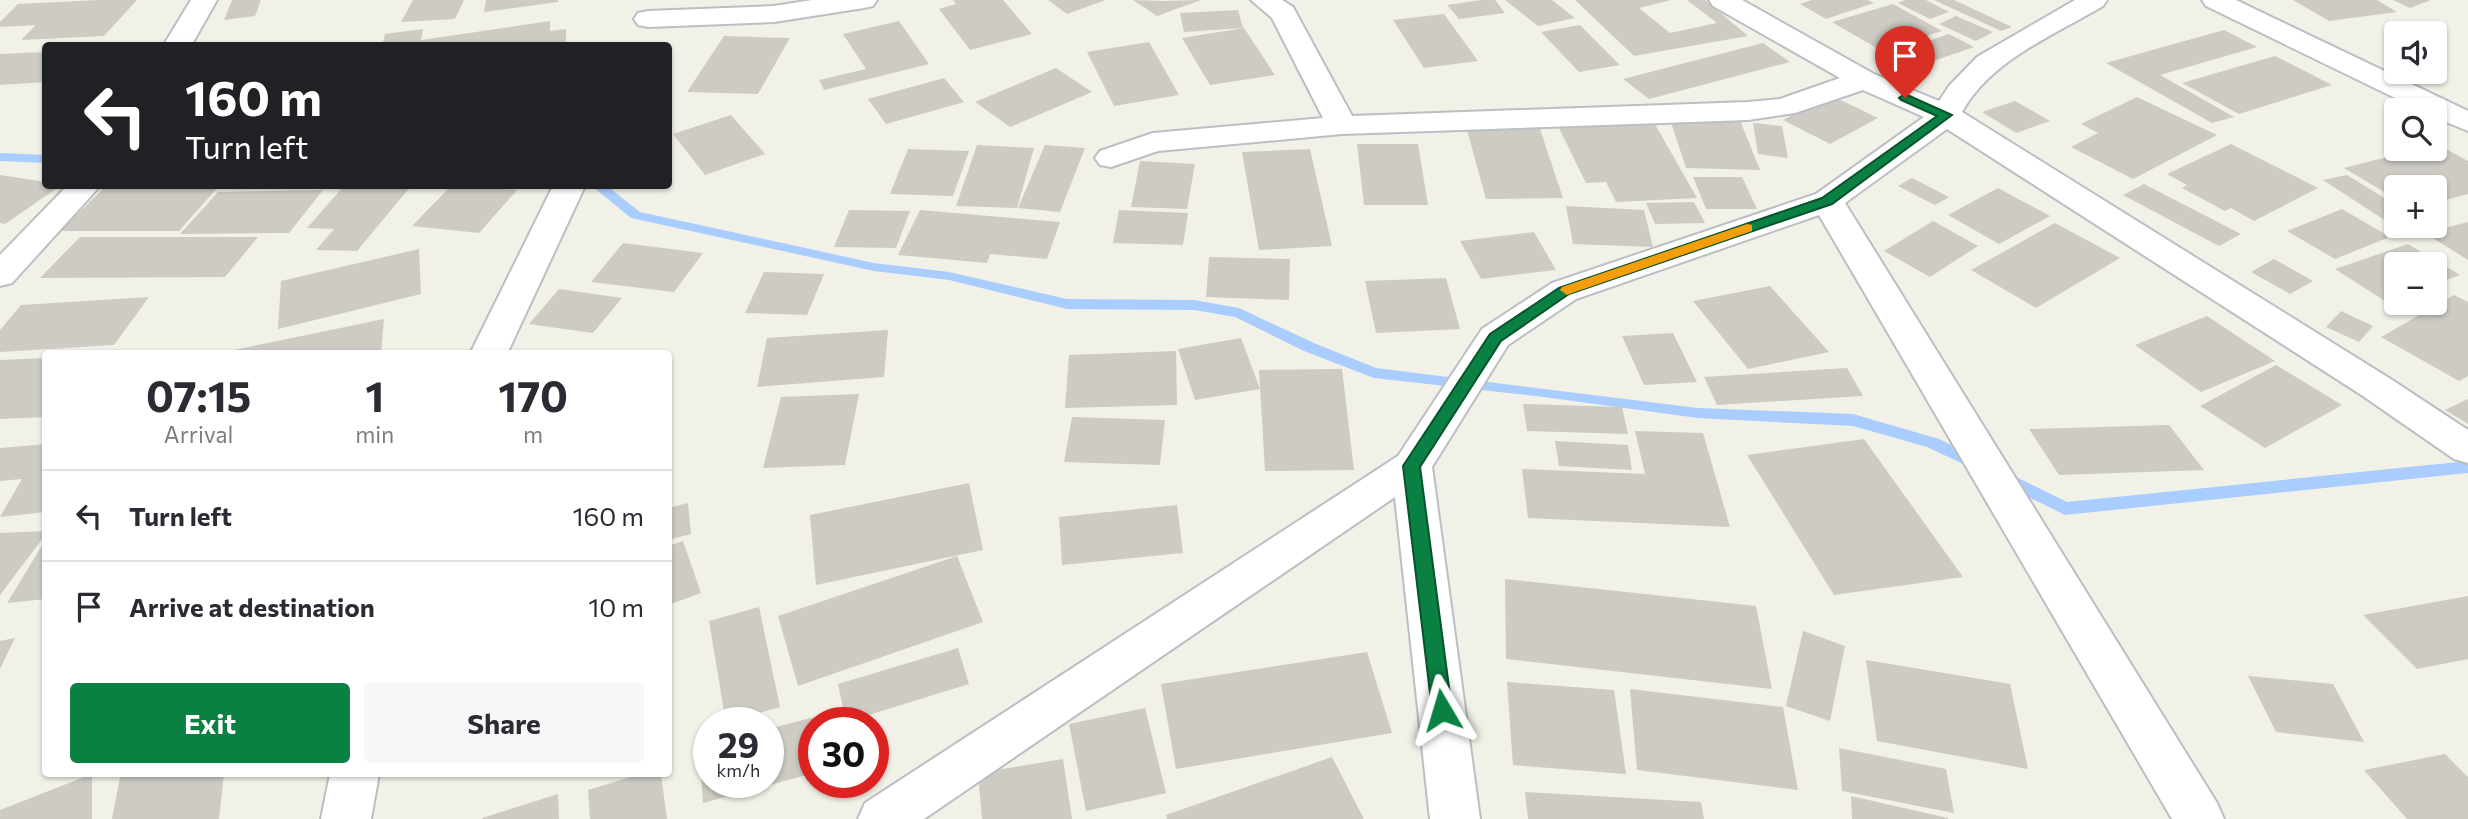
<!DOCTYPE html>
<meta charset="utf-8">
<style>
:root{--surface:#fff;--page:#f7f7f7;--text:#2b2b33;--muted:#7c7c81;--line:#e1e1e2;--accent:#0b8043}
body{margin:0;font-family:Commissioner,sans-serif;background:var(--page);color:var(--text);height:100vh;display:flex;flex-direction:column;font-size:26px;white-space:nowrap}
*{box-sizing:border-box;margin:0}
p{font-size:23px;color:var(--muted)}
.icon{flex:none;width:38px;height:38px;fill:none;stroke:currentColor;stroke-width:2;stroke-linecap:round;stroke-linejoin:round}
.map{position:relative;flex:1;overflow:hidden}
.details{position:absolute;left:42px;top:350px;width:630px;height:427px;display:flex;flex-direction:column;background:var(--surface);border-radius:7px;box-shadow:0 2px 5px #0004}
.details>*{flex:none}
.guide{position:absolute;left:42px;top:42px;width:630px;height:147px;border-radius:7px;box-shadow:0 2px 5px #0004;background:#202124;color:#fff;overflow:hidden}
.fabs{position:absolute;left:2384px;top:21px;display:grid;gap:14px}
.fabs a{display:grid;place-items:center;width:63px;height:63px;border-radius:7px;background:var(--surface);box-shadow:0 2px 5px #0004;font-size:35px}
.speed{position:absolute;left:693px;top:707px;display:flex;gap:14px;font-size:35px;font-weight:700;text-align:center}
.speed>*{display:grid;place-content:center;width:91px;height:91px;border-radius:50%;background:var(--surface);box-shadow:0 2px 5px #0004;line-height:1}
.speed small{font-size:18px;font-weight:400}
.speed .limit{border:10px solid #d22;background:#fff;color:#111}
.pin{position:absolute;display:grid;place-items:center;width:60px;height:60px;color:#fff;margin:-72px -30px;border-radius:50% 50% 50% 0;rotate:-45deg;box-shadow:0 0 7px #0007}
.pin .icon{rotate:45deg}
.me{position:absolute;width:77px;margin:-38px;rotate:353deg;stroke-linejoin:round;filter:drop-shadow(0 0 5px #0008)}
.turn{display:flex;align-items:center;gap:24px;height:147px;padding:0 28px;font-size:32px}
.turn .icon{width:91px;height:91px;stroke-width:2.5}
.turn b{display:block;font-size:49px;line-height:60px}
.eta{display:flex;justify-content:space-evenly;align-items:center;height:119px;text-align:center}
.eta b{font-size:42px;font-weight:700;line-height:49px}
.primary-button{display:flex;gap:14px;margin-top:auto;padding:14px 28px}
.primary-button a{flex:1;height:80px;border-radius:7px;background:var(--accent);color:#fff;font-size:28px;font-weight:700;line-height:80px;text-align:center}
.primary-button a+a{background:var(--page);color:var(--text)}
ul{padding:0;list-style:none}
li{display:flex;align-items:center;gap:21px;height:91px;padding:0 28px;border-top:2px solid var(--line)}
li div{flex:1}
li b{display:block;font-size:26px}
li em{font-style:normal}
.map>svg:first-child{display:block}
</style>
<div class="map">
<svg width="2468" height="819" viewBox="0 0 2468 819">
<rect width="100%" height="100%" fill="#f2f1e7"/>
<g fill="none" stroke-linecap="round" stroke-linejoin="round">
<path fill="#aacdff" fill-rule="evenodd" d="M 0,153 L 46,155 L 46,163 L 0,161 Z
M 592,186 L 607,186 L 640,212 L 874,263 L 949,272 L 1067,299 L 1194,300 L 1239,308 L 1314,343 L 1376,368 L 1698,408 L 1853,414 L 1939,439 L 1984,461 L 1986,465 L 1984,469 L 1978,471 L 1927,447 L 1853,426 L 1698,418 L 1536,396 L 1374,378 L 1304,351 L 1235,317 L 1194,310 L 1067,309 L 949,280 L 874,271 L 631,218 Z
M 2468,461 L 2468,473 L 2065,515 L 1998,482 L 1996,478 L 1998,474 L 2010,474 L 2067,502 Z"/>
</g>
<path fill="#cdcbc4" d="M 99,0 L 137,0 L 104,36 L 21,40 L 36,25 L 0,27 L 0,22 L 18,4 Z
M 232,0 L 261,0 L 255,16 L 224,20 Z
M 413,0 L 464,0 L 455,19 L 401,22 Z
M 486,0 L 558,0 L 558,2 L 484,12 Z
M 953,0 L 1003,0 L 1032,34 L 970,50 L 939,9 L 956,4 Z
M 1048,0 L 1106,0 L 1067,14 Z
M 1133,0 L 1164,1 L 1201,0 L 1157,16 Z
M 1482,0 L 1495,0 L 1505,13 L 1459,19 L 1447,5 Z
M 1505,0 L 1552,0 L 1575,18 L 1538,26 Z
M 1575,0 L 1671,0 L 1639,8 L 1670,33 L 1717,23 L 1687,0 L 1705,0 L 1748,36 L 1634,56 Z
M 1812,0 L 1868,0 L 1874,3 L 1826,19 L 1800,4 Z
M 1905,0 L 1926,0 L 1949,12 L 1930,19 L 1898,3 Z
M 1934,0 L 1954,0 L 2012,27 L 2001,31 Z
M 2293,0 L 2377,0 L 2397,12 L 2329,21 Z
M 2393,0 L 2431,0 L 2410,8 Z
M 1893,4 L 1942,31 L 1880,50 L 1832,22 Z
M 1238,10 L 1243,28 L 1184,32 L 1180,13 Z
M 1444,14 L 1478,61 L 1424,68 L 1393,20 Z
M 1956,16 L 1993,32 L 1976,41 L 1939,24 Z
M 550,21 L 550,31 L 566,29 L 566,44 L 382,46 L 385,34 L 423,29 L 421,40 Z
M 899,21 L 929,64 L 824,90 L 819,80 L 866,69 L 843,34 Z
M 1580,25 L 1620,65 L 1579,72 L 1541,32 Z
M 1244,28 L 1275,75 L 1210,85 L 1182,38 Z
M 2224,30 L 2257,47 L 2160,75 L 2234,117 L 2212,123 L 2106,63 Z
M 1949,34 L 1974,47 L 1919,66 L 1895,52 Z
M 724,36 L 790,38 L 758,94 L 687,92 Z
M 1149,42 L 1179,95 L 1114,106 L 1087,52 Z
M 1763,43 L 1790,62 L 1649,99 L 1623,79 Z
M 46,52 L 46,82 L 0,85 L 0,54 Z
M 2275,56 L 2332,85 L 2239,114 L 2182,83 Z
M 1056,68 L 1092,92 L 1010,127 L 975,102 Z
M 944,78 L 964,102 L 886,124 L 868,99 Z
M 1830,95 L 1878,118 L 1830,144 L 1783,120 Z
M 2137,97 L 2217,135 L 2133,179 L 2071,147 L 2098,133 L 2081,124 Z
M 2015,101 L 2050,121 L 2016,133 L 1982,112 Z
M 731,115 L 765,154 L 705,175 L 673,134 Z
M 1669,116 L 1739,118 L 1760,170 L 1686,168 Z
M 1652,119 L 1697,198 L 1616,202 L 1606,182 L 1586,183 L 1557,124 Z
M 1753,123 L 1782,126 L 1788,158 L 1758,154 Z
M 1540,129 L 1563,198 L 1486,199 L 1467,130 Z
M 1357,144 L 1418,144 L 1428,205 L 1364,205 Z
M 2231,144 L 2318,188 L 2254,221 L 2231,208 L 2225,211 L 2182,188 L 2187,185 L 2167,174 Z
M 2437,144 L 2468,161 L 2468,194 L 2434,203 L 2434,187 L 2396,187 L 2396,199 L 2344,168 L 2419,149 L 2434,149 L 2434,145 Z
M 977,145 L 1034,148 L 1017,208 L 956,206 Z
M 1045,145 L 1085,148 L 1060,212 L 1018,208 Z
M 908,149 L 969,151 L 953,196 L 890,194 Z
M 1310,149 L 1332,246 L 1259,250 L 1242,152 Z
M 1140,161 L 1195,164 L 1187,209 L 1131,207 Z
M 0,175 L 46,182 L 46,186 L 60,186 L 5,224 L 0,223 Z
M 2347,175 L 2396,205 L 2396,219 L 2386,221 L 2323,180 Z
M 1693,177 L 1742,177 L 1757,209 L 1706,209 Z
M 1912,178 L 1949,197 L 1935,205 L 1898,186 Z
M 2144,184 L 2241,234 L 2219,246 L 2123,195 Z
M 106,186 L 219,186 L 179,231 L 60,231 Z
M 344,186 L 411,186 L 357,251 L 316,250 L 334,229 L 307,228 Z
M 451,186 L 463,186 L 517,190 L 479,233 L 412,226 Z
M 1998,188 L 2050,216 L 1999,244 L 1948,215 Z
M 323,190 L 289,233 L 180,234 L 218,192 Z
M 1694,202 L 1705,223 L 1655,224 L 1646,203 Z
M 1566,206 L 1644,210 L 1653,247 L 1573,244 Z
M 2342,209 L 2390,237 L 2335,259 L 2287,231 Z
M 849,210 L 910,211 L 896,248 L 834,247 Z
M 920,210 L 1060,222 L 1047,259 L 990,254 L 987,263 L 898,255 Z
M 1119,210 L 1188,213 L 1183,245 L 1113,243 Z
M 1933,221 L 1978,246 L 1930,277 L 1884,251 Z
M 2468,222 L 2468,260 L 2425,233 Z
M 2055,223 L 2120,258 L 2036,308 L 1971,270 Z
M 1534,232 L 1556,270 L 1481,279 L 1460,241 Z
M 80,237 L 258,237 L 225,277 L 40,278 Z
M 623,243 L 703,253 L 674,292 L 591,282 Z
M 2408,244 L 2460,275 L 2434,284 L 2434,264 L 2396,264 L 2396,297 L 2385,301 L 2335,269 Z
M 419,249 L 421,294 L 278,329 L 281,281 Z
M 1209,257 L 1290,259 L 1289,300 L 1206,297 Z
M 2274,259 L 2313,281 L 2290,294 L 2251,272 Z
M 764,272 L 824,274 L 807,315 L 745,313 Z
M 1446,278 L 1460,329 L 1376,333 L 1365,281 Z
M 1770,286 L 1829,352 L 1748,369 L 1693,301 Z
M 559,289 L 622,298 L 593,333 L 529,324 Z
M 2454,295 L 2468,302 L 2468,376 L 2459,381 L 2381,337 Z
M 149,297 L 114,345 L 0,352 L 0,330 L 21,305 Z
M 2341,311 L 2373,326 L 2359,342 L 2326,327 Z
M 2207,316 L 2275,361 L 2201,392 L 2135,345 Z
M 384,319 L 381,354 L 228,354 L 229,351 Z
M 888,330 L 884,377 L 757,387 L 767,338 Z
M 1673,333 L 1697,382 L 1644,385 L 1622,336 Z
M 1241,338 L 1260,389 L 1195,400 L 1178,349 Z
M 1176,351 L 1177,405 L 1065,408 L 1069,355 Z
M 46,358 L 46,417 L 0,419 L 0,360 Z
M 2276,365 L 2342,405 L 2265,448 L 2200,406 Z
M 1847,368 L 1863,396 L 1717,405 L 1704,377 Z
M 1342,369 L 1354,470 L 1265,471 L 1259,370 Z
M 859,394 L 845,465 L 763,468 L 781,397 Z
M 2468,399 L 2468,424 L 2445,410 Z
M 1523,404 L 1622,407 L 1628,434 L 1527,431 Z
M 1072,417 L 1165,420 L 1160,465 L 1064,462 Z
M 2169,425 L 2204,470 L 2059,475 L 2029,429 Z
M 1635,431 L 1703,433 L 1730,527 L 1528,518 L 1522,469 L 1645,474 Z
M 1864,439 L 1963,577 L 1834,595 L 1747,455 Z
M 1555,441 L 1628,445 L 1632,470 L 1559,466 Z
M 46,444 L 46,512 L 0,517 L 22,479 L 0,481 L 0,448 Z
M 969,483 L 983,550 L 816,585 L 810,515 Z
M 688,503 L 691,534 L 668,540 L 668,508 Z
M 1177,505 L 1183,553 L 1062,565 L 1059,517 Z
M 46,531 L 46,534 L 0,595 L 0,533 Z
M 46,539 L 46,599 L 7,603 Z
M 683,541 L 701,593 L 668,605 L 668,546 Z
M 957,556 L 983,622 L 798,686 L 778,616 Z
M 1505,579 L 1756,606 L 1772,689 L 1506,659 Z
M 2468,596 L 2468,659 L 2417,669 L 2363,615 Z
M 759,607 L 780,707 L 726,723 L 709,621 Z
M 1803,631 L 1845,646 L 1830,721 L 1786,706 Z
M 15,638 L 0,669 L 0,641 Z
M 958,648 L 969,684 L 846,722 L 838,684 Z
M 1367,652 L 1392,733 L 1176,769 L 1161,684 Z
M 1866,660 L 2010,684 L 2028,769 L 1877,741 Z
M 2248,676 L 2333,684 L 2364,742 L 2276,732 Z
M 1507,682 L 1614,690 L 1626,774 L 1513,765 Z
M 1630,689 L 1783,707 L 1798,790 L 1637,770 Z
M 1145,708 L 1166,793 L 1086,811 L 1069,724 Z
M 830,713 L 831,723 L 814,723 L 814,773 L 703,803 L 699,747 L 709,745 L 709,782 L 768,782 L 768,729 Z
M 1839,748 L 1946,769 L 1954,813 L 1842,791 Z
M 2445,754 L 2468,777 L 2468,819 L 2407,819 L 2364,770 Z
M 1332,757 L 1364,819 L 1167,819 L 1166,815 Z
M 1063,759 L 1072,819 L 982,819 L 978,773 Z
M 92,774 L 92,819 L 0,819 L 0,810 Z
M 130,774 L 224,774 L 219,819 L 112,819 L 120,777 Z
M 640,774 L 661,774 L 667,819 L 590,819 L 588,790 Z
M 1525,792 L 1701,802 L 1704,819 L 1528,819 Z
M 558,794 L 559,819 L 483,819 L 482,818 Z
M 1851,796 L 1948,818 L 1948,819 L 1852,819 Z"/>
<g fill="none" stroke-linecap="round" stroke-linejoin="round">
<g stroke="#bbbec3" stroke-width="4">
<path id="minor" d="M 191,0 L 217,0 L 191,46 L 163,46 Z
M 812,0 L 877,0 L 873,6 L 864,8 L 774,22 L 648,27 L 638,25 L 634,19 L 638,13 L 648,11 L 774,6 Z
M 1251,0 L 1282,0 L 1293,7 L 1352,116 L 1748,102 L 1780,99 L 1840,78 L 1713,6 L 1709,0 L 1742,0 L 1874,74 L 1939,101 L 1949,86 L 1977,57 L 2075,0 L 2107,0 L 2103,6 C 2054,35 1991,60 1962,112 L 2389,378 L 2468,430 L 2468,463 L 2454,459 L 2363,396 L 1947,129 L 1845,203 L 2217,803 L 2224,819 L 2172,819 L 1819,215 L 1576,299 L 1508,345 L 1432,467 L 1480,819 L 1430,819 L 1395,497 L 924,819 L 858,819 L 865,803 L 1398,456 L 1482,329 L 1552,283 L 1816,194 L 1924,117 L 1863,90 L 1795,113 L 1748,120 L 1342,134 L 1158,151 L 1111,167 L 1100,165 L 1095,158 L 1100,151 L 1153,133 L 1323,118 L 1272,18 Z
M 2202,0 L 2236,0 L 2468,111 L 2468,131 L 2434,117 L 2434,110 L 2420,110 L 2206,6 Z
M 67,186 L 100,186 L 12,283 L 0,286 L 0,255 Z
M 553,186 L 585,186 L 507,354 L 470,354 Z
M 330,774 L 379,774 L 371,819 L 321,819 Z"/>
</g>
<use href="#minor" fill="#fff" fill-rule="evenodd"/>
</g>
<path fill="#0b8043" stroke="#07532c" stroke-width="2" d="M 1905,94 L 1952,115 L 1832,204 L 1569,294 L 1501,341 L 1420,467 L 1452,710 L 1449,716 L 1442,719 L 1435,716 L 1432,710 L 1403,466 L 1490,334 L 1559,288 L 1822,198 L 1937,116 L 1901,100 L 1899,98 Z"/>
<path fill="#f59e0b" d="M 1747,224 L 1752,225 L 1752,231 L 1572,293 L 1567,295 L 1560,290 L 1562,287 Z"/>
</svg>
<div class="fabs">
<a><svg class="icon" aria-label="sound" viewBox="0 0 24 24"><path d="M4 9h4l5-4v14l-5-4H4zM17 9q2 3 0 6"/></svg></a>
<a><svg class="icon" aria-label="search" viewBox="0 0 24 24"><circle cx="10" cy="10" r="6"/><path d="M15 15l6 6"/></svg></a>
<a>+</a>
<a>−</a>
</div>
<div class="speed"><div>29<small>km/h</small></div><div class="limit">30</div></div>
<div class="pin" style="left:1905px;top:98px;background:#d93025"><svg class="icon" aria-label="arrive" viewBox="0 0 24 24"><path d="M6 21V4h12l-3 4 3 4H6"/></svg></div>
<svg class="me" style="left:1442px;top:710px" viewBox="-20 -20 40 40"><path d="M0-17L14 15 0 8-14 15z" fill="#0b8043" stroke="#fff" stroke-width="4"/></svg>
<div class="guide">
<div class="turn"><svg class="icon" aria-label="left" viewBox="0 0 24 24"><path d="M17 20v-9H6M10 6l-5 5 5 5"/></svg><div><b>160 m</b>Turn left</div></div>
</div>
<section class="details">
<div class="eta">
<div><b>07:15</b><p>Arrival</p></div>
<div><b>1</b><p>min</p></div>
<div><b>170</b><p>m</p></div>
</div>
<ul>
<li><svg class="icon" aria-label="left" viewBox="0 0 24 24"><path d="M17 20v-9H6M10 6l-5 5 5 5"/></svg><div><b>Turn left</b></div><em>160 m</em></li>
<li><svg class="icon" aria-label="arrive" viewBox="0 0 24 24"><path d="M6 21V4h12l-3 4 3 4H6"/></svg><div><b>Arrive at destination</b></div><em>10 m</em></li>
</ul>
<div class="primary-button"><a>Exit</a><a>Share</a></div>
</section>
</div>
